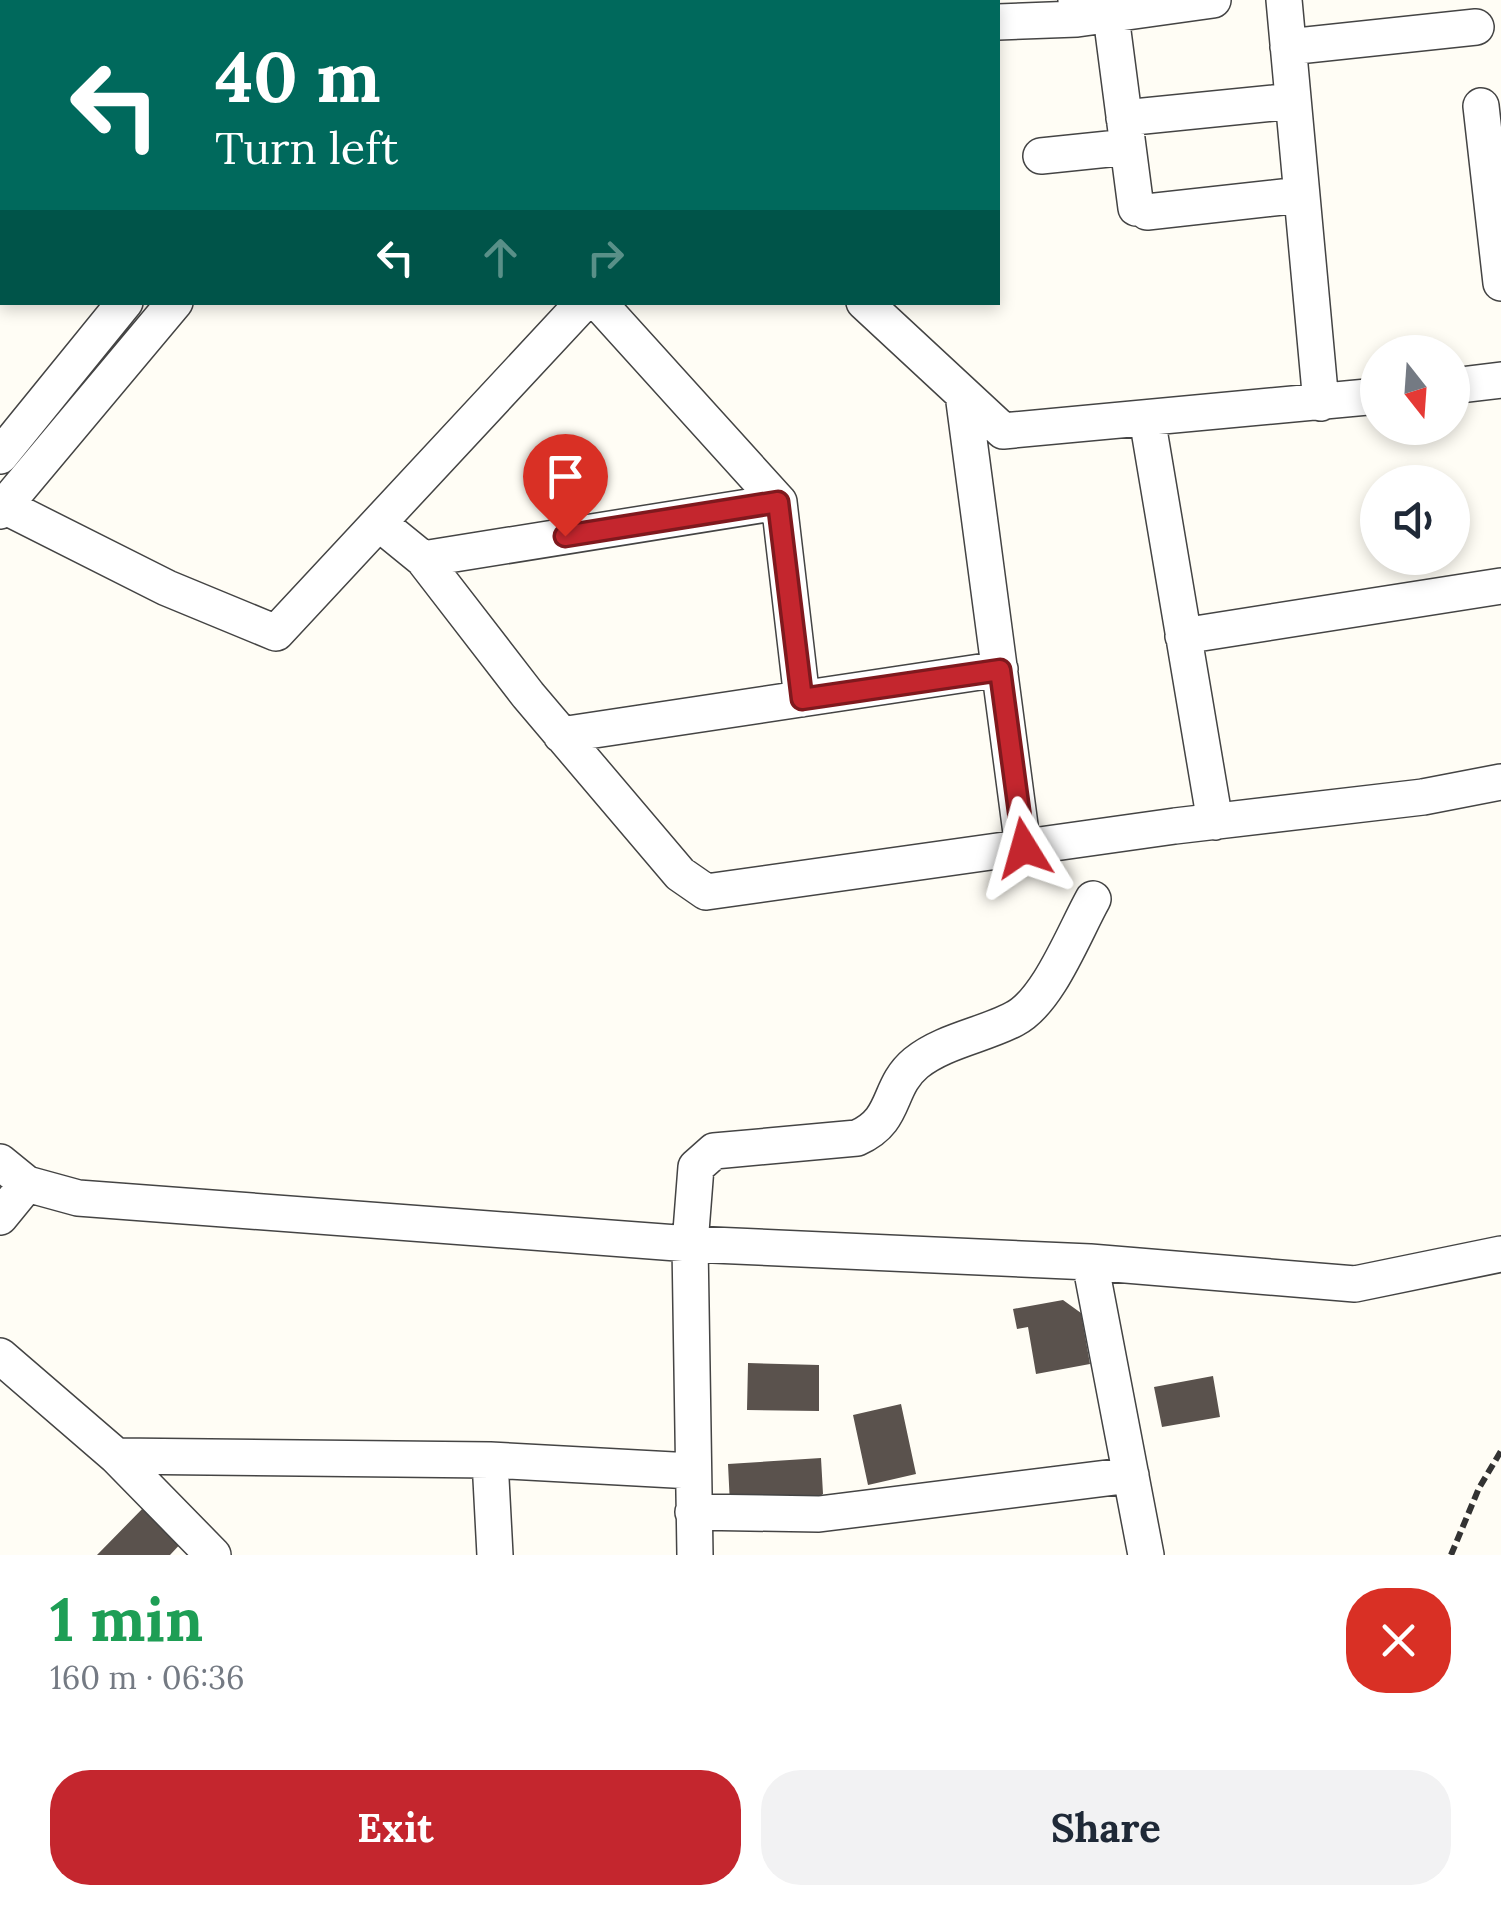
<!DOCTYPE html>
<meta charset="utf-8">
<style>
:root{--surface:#fff;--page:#f2f2f3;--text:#1f2937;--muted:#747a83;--accent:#c4262e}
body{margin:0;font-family:Lora,serif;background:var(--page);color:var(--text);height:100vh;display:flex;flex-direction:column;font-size:38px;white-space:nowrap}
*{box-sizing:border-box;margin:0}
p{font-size:32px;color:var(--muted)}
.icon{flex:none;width:55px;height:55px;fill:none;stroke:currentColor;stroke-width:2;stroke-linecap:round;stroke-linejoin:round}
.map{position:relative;height:1555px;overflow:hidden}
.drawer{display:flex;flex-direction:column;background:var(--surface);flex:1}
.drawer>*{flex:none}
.banner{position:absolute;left:0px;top:0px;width:1000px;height:305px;box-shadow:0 5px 15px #0003;background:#00695c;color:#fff;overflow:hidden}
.needle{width:65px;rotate:163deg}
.controls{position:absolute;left:1360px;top:335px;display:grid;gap:20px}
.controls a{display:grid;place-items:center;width:110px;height:110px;border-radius:50%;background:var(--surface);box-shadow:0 5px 15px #0003;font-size:50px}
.pin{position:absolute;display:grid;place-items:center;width:85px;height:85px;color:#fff;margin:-102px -42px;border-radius:50% 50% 50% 0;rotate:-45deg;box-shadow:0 0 10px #0007}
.pin .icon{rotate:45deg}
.me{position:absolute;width:110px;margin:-55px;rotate:352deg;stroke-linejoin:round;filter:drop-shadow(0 0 8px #0008)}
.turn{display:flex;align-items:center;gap:35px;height:210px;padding:0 50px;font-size:45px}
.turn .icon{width:130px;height:130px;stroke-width:2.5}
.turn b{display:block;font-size:70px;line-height:85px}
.lanes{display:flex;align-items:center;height:95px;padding:0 50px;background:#0003;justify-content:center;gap:50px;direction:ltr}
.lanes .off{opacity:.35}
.round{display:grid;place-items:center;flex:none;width:105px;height:105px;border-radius:40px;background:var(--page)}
.head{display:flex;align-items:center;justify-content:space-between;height:170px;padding:0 50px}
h1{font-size:60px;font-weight:700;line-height:75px;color:#1e9e55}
.cta{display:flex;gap:20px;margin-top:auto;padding:20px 50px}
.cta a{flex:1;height:115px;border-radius:40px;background:var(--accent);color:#fff;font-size:40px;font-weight:700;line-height:115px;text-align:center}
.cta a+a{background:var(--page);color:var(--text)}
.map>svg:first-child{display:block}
</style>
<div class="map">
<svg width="1501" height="1555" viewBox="0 0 1501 1555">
<rect width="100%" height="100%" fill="#fffdf5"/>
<path fill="#5a524d" d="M 1063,1300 L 1081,1313 L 1090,1364 L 1036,1374 L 1028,1327 L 1017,1329 L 1013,1309 Z
M 748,1363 L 819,1365 L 819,1411 L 747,1410 Z
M 1213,1376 L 1220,1417 L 1162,1427 L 1154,1387 Z
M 901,1404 L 916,1474 L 868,1485 L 853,1415 Z
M 821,1458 L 823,1494 L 814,1500 L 730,1505 L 728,1464 Z
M 148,1503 L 185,1539 L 170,1555 L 97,1555 Z"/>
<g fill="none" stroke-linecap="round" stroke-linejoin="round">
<g stroke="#444" stroke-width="38">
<path id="minor" d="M 440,0 L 445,0
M 548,0 L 551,2
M 1076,0 L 1077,19 L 1213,0
M 1284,0 L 1321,403
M 84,2 L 86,0
M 399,2 L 401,0
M 941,2 L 941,0
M 1111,16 L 1136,208
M 998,22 L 1077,19
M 1288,47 L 1476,27
M 0,86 L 2,83
M 1481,106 L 1501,283
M 1124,118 L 1293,101
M 1041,156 L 1128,147
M 1147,212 L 1301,195
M 598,302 L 779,502
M 864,302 L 1003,431 L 1378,396
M 1452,386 L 1501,380
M 963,394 L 1023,848
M 1147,418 L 1215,822
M 0,456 L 125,302
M 4,506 L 167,588 L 276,633 L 584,302
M 0,511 L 175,302
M 380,524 L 423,559 L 528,695 L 680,874 L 706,892 L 1175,826 L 1423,797 L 1501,782
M 423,559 L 779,502 L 802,699
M 1183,636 L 1501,586
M 561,735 L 1000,669
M 0,1162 L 27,1184 L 78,1198 L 690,1244 L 1090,1262 L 1355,1284 L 1501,1254
M 0,1217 L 27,1184
M 1090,1262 L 1146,1555
M 0,1356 L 116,1456 L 490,1460 L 692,1471
M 116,1456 L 213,1555
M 490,1460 L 495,1555
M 693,1512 L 819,1514 L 1131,1475
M 695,1555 L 690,1244 L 696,1167 L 714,1151 L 857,1138 C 898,1120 886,1088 916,1063 C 943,1041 984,1035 1014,1019 C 1048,1002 1074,933 1093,899"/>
</g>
<path stroke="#333" stroke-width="6" stroke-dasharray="10 5" stroke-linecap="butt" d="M 1451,1555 L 1479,1488 L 1501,1451"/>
<use href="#minor" stroke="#fff" stroke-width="35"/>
</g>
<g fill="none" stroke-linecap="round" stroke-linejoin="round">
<g stroke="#7f191e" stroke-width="25">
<path id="route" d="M 565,536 L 778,502 L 802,699 L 1000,670 L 1024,848"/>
</g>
<use href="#route" stroke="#c4262e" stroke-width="18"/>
</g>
</svg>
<div class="controls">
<a><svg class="needle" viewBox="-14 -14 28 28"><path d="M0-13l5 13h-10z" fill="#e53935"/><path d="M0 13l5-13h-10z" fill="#747a83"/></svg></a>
<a><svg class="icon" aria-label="sound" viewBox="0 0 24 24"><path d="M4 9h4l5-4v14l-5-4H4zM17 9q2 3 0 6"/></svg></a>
</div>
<div class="pin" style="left:565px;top:536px;background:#d93025"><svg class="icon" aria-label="arrive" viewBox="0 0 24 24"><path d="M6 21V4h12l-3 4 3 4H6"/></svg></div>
<svg class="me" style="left:1024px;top:848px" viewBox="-20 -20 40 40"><path d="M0-17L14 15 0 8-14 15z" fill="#c4262e" stroke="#fff" stroke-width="4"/></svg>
<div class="banner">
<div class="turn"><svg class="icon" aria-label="left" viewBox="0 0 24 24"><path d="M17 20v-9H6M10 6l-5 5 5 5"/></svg><div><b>40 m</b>Turn left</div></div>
<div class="lanes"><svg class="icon" aria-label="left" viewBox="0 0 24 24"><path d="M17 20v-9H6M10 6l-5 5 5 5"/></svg><svg class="icon off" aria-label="ahead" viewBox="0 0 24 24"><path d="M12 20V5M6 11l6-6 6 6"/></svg><svg class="icon off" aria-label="right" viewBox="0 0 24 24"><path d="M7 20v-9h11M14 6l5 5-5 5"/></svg></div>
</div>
</div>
<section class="drawer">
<div class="head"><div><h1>1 min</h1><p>160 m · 06:36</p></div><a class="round" style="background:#d93025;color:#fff"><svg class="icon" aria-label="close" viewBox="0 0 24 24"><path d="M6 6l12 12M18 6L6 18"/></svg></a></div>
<div class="cta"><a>Exit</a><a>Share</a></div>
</section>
